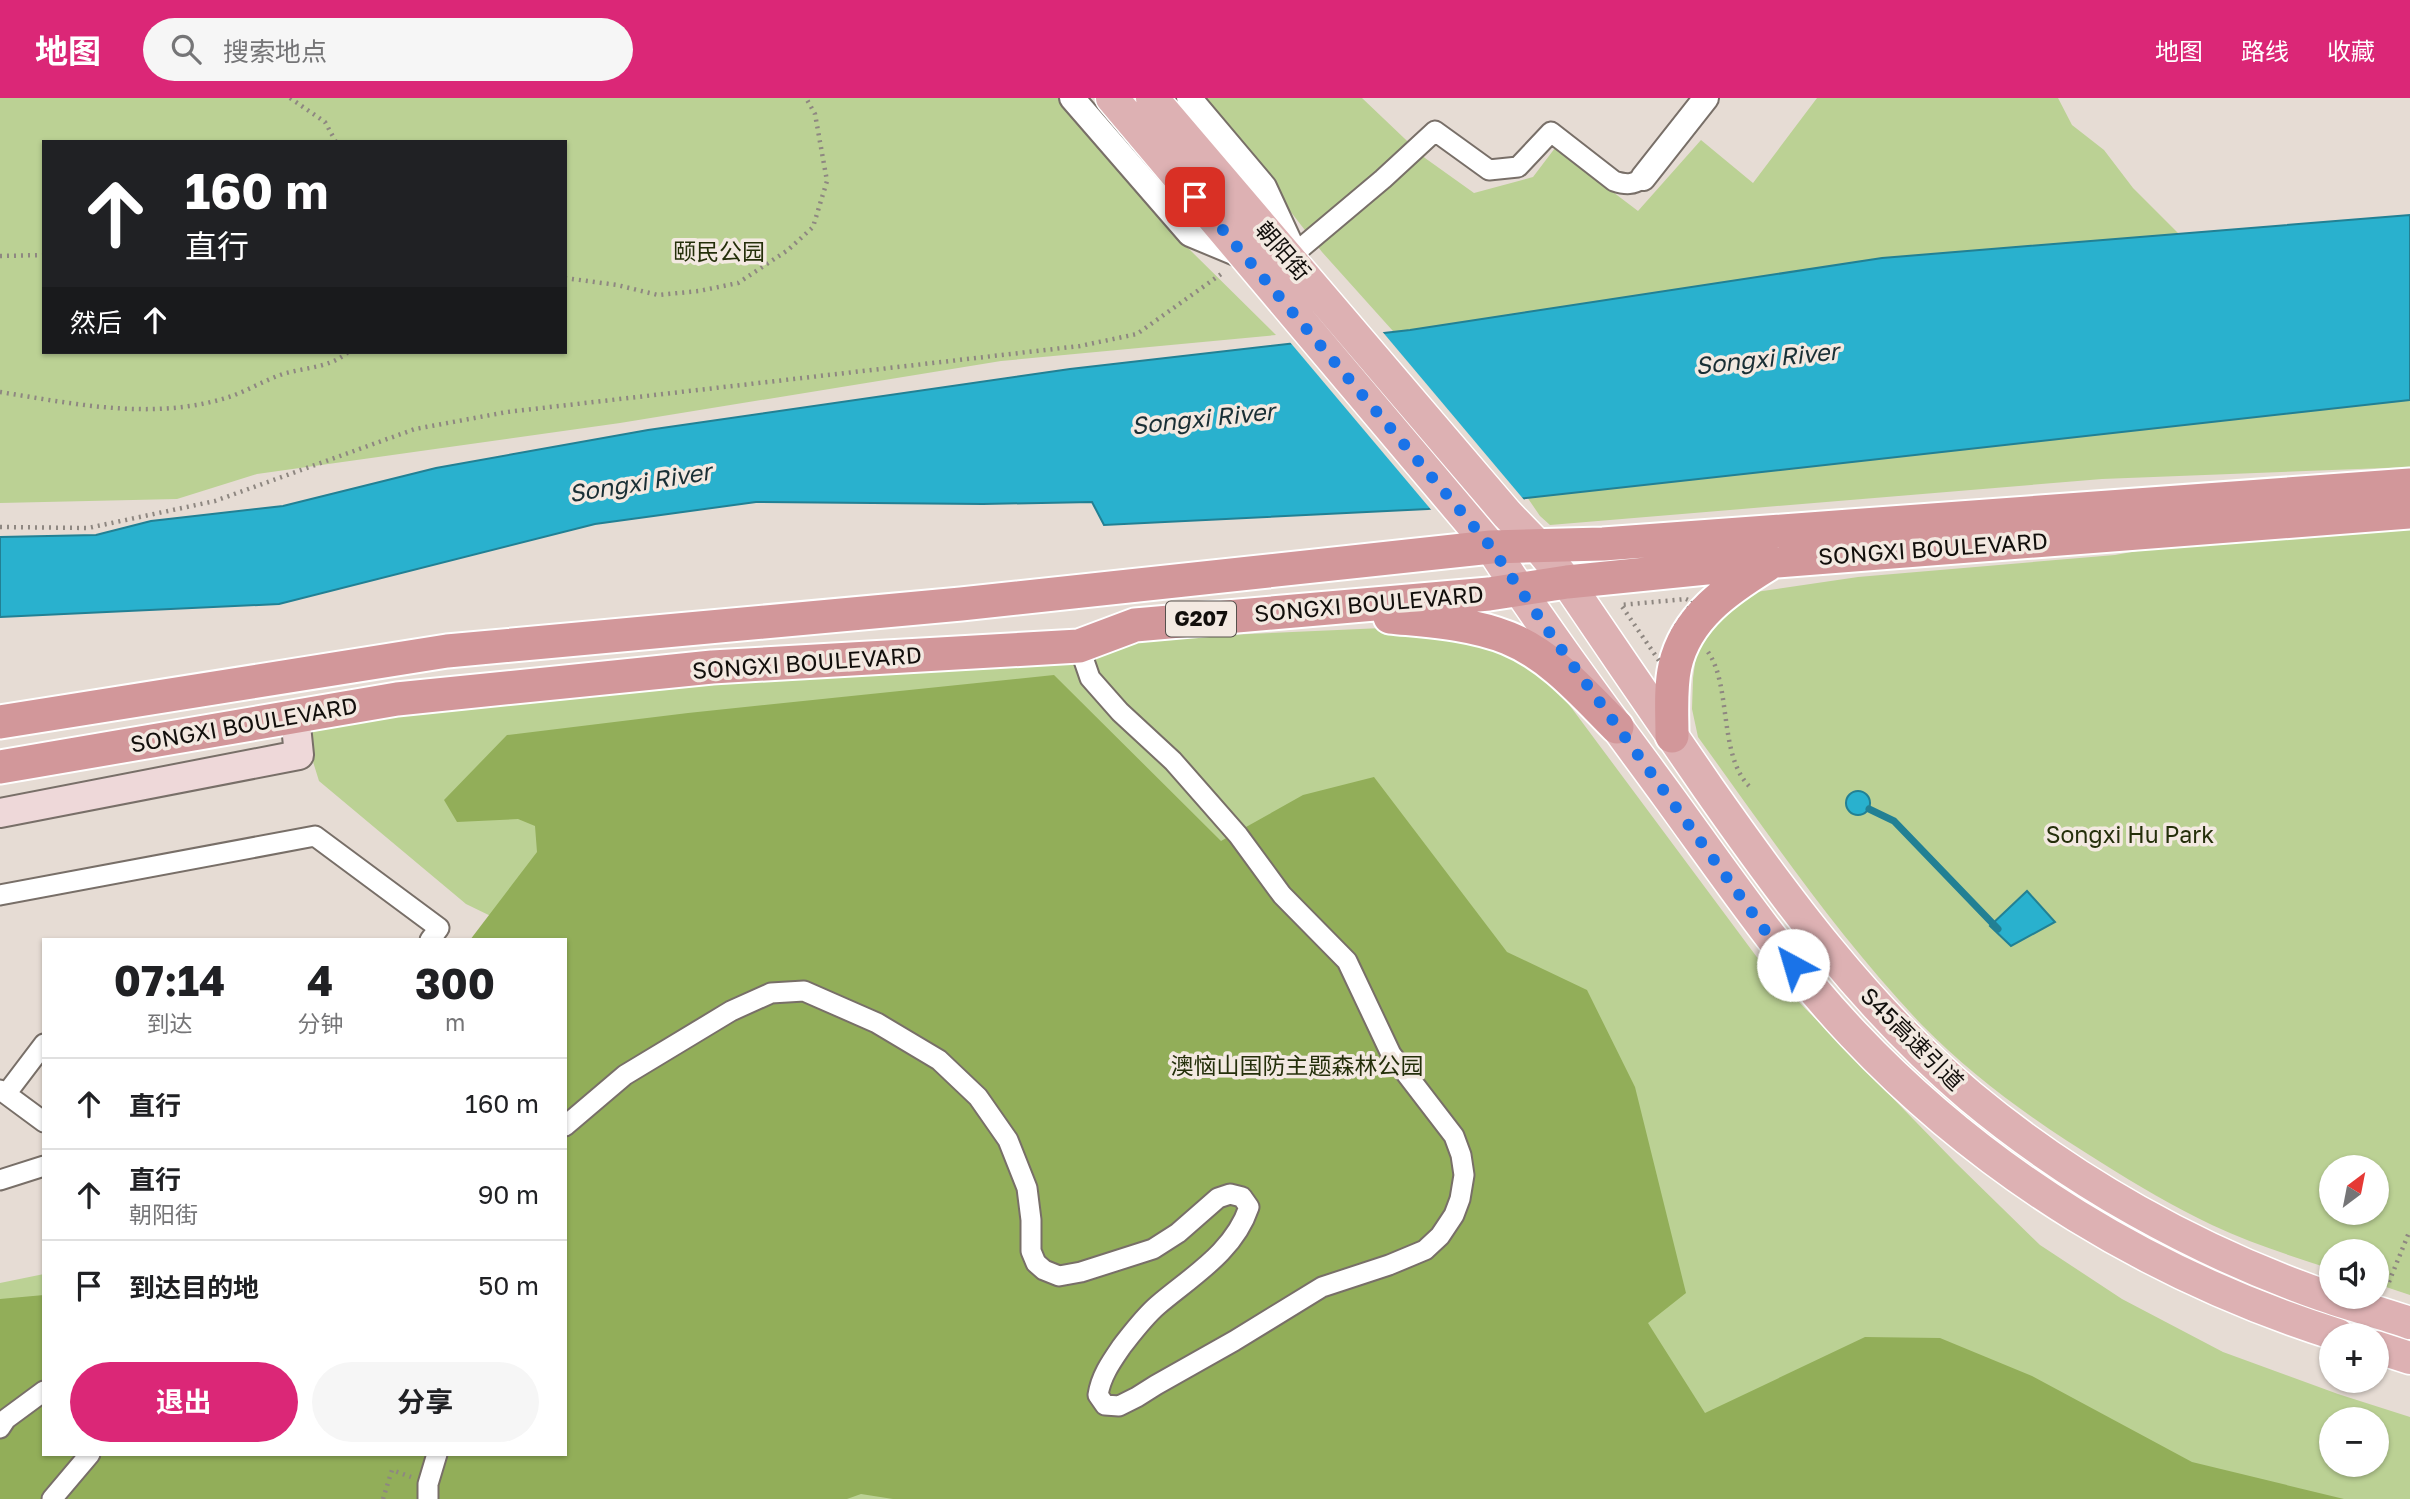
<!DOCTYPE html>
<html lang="zh">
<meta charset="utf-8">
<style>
:root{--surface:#fff;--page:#f6f6f6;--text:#202124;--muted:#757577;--line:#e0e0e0;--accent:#db2777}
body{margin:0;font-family:"Golos Text","Noto Sans SC",sans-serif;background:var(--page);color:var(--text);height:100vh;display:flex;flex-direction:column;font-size:26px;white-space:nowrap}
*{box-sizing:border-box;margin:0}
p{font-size:23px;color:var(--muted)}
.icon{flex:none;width:38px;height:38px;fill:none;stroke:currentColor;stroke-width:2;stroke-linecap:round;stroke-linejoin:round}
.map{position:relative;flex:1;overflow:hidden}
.sheet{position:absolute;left:42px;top:840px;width:525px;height:518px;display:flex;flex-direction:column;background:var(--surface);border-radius:0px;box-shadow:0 2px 5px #0004}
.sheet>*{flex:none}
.guide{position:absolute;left:42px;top:42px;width:525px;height:214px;border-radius:0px;box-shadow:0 2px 5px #0004;background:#202124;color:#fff;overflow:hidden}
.needle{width:46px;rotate:32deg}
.buttons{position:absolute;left:2319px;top:1057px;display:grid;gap:14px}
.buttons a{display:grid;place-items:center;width:70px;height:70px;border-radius:50%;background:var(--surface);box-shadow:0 2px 5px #0004;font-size:35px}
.pin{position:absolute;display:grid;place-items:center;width:60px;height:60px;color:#fff;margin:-30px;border-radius:14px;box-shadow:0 4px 10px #0006}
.me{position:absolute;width:77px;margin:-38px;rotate:321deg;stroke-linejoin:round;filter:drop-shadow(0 0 5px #0008)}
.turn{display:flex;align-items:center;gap:24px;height:147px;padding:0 28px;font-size:32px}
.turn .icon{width:91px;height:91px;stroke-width:2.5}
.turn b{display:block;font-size:49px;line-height:60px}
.then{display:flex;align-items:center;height:66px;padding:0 28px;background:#0003;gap:14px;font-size:26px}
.eta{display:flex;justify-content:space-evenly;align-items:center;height:119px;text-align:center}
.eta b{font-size:42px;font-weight:700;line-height:49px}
.primary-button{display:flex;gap:14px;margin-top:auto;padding:14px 28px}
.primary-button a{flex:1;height:80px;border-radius:42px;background:var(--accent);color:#fff;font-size:28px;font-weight:700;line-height:80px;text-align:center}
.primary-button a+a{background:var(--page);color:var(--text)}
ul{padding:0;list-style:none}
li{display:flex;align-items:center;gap:21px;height:91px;padding:0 28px;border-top:2px solid var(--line)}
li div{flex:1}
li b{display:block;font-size:26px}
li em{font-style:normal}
header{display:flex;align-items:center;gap:42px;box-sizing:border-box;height:98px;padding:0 35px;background:var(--accent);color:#fff}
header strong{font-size:33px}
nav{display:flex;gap:38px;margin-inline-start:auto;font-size:24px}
.search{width:490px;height:63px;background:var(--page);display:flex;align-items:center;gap:18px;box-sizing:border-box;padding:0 24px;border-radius:38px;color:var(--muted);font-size:26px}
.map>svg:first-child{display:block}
</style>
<header>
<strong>地图</strong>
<div class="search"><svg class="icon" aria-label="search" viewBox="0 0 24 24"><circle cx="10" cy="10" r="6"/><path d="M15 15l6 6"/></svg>搜索地点</div>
<nav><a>地图</a><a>路线</a><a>收藏</a></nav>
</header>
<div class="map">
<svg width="2410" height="1401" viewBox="0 0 2410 1401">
<rect width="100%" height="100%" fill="#e6dcd4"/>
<path fill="#bbd194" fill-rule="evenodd" d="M 0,0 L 1061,0 L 1188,150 L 1276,237 L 1001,263 L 620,325 L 257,376 L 177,401 L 0,405 ZM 44,44 L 565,44 L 565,254 L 44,254 Z
M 1202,0 L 1362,0 L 1425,60 L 1474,95 L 1533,79 L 1555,50 L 1638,113 L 1701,42 L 1753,85 L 1817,0 L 2058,0 L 2072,27 L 2104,52 L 2133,90 L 2191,148 L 1410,252 L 1322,154 Z
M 2410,302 L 2410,369 L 2102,381 L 1550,427 L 1540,418 L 1527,399 Z
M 2410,427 L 2410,1197 L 2377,1186 L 2376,1153 L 2331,1153 L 2331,1171 C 2291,1158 2250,1145 2212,1127 C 2174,1109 2137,1087 2102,1065 C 2037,1025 1975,981 1922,927 C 1838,839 1769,737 1698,639 L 1692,611 L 1693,580 L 1697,551 L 1707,531 L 1749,495 L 1858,479 L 2115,457 L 2187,444 ZM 2331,1069 L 2376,1069 L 2376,1115 L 2331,1115 Z
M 1405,529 L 1485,542 L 1553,585 L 1762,866 L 1955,1064 L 2040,1147 L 2122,1201 L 2223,1254 L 2338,1296 L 2410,1319 L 2410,1401 L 0,1401 L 0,1185 L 44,1176 L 44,1356 L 565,1356 L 565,842 L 503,824 L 466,806 L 319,683 L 297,612 L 1000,547 ZM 2331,1321 L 2376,1321 L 2376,1367 L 2331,1367 Z"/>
<path fill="#92ae59" d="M 1054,577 L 1221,743 L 1303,697 L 1374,679 L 1507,854 L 1587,892 L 1635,989 L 1686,1195 L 1648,1225 L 1705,1315 L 1865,1239 L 1940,1240 L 2032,1278 L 2192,1364 L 2344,1401 L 893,1401 L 861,1396 L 847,1401 L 0,1401 L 0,1201 L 44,1197 L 44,1356 L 565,1356 L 565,842 L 470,842 L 537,754 L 535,728 L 518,721 L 457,724 L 444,702 L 507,637 L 688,615 Z"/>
<path fill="#29b1ce" stroke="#228094" stroke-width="2" d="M 2410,117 L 2410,302 L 1428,411 L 1104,427 L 1092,404 L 983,406 L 756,404 L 595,426 L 279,506 L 0,519 L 0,439 L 96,437 L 151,423 L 283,408 L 436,370 L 648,332 L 1070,271 L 1410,232 L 1882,160 Z
M1846 705a12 12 0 1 1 24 0a12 12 0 1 1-24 0Z
M 2027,793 L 2055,824 L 2011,848 L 1990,828 Z"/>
<path fill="#e6dcd4" d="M 1381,232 L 1525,403 L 1433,414 L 1289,243 Z"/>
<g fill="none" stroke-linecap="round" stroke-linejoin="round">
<path stroke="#228094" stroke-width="7" d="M 1869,711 L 1894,723 L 1998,831"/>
<g stroke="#786f68" stroke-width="23">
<path id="minor" d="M 1289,160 L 1383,81 L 1435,33 L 1489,72 L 1518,69 L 1551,34 L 1614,83 C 1626,87 1633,87 1643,80
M 0,797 L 315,738 L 439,830 L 430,842
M 0,992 L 6,996 L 44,946
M 6,996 L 44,1024
M 565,1028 L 625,977 L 731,913 L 771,895 L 804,893 L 877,925 L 939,962 L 978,999 L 1008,1042 L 1027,1090 L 1031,1122 L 1031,1153 L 1036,1165 L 1044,1172 L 1059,1178 L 1081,1174 L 1153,1151 L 1178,1135 L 1218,1100 L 1230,1096 L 1242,1099 L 1249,1109 C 1234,1154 1192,1178 1158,1207 C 1144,1219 1133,1234 1122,1248 C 1111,1264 1101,1278 1098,1297 L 1105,1307 L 1119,1308 L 1137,1299 L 1156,1287 L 1234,1243 L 1322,1189 L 1389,1167 L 1425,1152 L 1440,1138 L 1454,1117 L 1460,1101 L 1464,1077 L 1461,1057 L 1454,1038 L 1391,956 L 1347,863 L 1282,797 L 1238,737 L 1173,663 L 1120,614 L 1090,580 L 1079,548
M 0,1082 L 44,1068
M 0,1330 L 6,1321 L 44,1293
M 52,1401 L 90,1356
M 428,1401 L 428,1386 L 437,1356"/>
</g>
<g stroke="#786f68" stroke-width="28">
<path id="tertiary" d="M 1072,0 L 1190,136 L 1243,158
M 1189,0 L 1264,89 L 1295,156
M 1643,80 L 1706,0"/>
</g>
<g stroke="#786f68" stroke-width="32">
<path id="secondary" d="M 0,715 L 299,657 L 295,618"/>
</g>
<g stroke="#fff" stroke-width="35">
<path id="primary" d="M 1112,0 L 1491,449 C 1546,534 1607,615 1667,697 C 1726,778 1783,862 1853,936 C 1986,1077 2154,1179 2338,1237
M 1152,0 L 1507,416 L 1537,447 L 1567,484 C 1614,553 1660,621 1708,690 C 1785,800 1866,910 1970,998 C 2073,1084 2195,1152 2322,1197 C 2351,1207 2381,1215 2410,1225
M 2376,1249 L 2410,1260"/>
</g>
<g stroke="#fff" stroke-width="37">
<path id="trunk" d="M 1390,519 C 1429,523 1471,525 1508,540 C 1552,558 1584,596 1617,629
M 0,624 L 447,553 L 961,506 L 1491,449 L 1603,446 L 2410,387
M 1672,638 C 1672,615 1670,590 1675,568 C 1686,519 1728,491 1767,467
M 0,669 L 397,601 L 712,569 L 1079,548 L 1135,527 L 1489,496 L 1567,484 L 1776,463 L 2410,414"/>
</g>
<path stroke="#8e8781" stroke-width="4.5" stroke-dasharray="2 5" stroke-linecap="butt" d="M 290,0 L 325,24 L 336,44
M 0,158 L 44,157
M 565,180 L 617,187 L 658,197 L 699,193 L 738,185 L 788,152 L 813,129 L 827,83 L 815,16 L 806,0
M 0,294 C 75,306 154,323 229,299 C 247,293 265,282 283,276 C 306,269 330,270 348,254
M 0,429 L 88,430 L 215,403 L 415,331 L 507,314 L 1080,248 L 1137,236 L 1224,174
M 1686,501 L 1693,504 L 1674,531 L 1662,567 L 1621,507 Z
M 1708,554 C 1732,588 1718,660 1751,690
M 2389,1184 L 2410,1132
M 383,1401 L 392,1372 L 411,1379"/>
<use href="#minor" stroke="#fff" stroke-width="19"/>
<use href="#tertiary" stroke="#fff" stroke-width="24"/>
<use href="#secondary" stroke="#eed8d9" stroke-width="28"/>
<use href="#primary" stroke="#ddb1b3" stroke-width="32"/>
<use href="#trunk" stroke="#d2979a" stroke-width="33"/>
</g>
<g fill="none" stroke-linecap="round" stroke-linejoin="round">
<path stroke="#1a73e8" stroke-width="12" stroke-dasharray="0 21.6" d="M 1195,99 L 1491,449 L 1556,544 L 1767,835 L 1793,867"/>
</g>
<g text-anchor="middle" stroke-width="7" stroke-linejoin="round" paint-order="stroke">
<rect fill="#f3e9e1" stroke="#56504c" stroke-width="2" x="1166" y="503.5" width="70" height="35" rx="5"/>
<g font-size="21" font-weight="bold" fill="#120f0c">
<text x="1201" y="528">G207</text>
</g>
<g font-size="23" fill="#120f0c" stroke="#f3e9e1">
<text transform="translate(1283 153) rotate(49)" y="8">朝阳街</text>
<text transform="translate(1933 451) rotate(-4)" y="8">SONGXI BOULEVARD</text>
<text transform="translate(1369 506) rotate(-5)" y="8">SONGXI BOULEVARD</text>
<text transform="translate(807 565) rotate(-4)" y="8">SONGXI BOULEVARD</text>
<text transform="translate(244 627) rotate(-10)" y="8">SONGXI BOULEVARD</text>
<text transform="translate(1912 941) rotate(45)" y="8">S45高速引道</text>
</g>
<g font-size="23" fill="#242f0a" stroke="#f3e9e1">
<text x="719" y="162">颐民公园</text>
<text x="2130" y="745">Songxi Hu Park</text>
<text x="1297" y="976">澳恼山国防主题森林公园</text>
</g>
<g font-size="24" font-style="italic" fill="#192f35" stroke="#f3e9e1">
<text transform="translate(1767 261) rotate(-6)" y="8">Songxi River</text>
<text transform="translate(1203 321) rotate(-6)" y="8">Songxi River</text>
<text transform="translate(640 385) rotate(-9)" y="8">Songxi River</text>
</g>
</g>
</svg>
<div class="buttons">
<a><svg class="needle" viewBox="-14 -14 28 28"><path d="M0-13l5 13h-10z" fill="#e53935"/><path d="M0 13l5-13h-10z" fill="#757577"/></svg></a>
<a><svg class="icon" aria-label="sound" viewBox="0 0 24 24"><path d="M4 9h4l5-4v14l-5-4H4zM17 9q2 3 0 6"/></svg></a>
<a>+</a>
<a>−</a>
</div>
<div class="pin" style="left:1195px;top:99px;background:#d93025"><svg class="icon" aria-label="arrive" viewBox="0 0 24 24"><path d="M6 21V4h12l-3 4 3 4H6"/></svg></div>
<svg class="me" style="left:1793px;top:867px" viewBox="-20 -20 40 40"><circle r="19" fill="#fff"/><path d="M0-13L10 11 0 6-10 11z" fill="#1a73e8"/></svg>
<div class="guide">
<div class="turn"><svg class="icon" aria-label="ahead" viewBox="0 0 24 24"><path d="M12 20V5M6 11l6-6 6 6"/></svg><div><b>160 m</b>直行</div></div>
<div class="then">然后<svg class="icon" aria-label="ahead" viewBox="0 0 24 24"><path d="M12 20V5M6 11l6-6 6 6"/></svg></div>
</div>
<section class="sheet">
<div class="eta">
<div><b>07:14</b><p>到达</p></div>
<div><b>4</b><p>分钟</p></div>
<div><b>300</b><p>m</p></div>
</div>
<ul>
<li><svg class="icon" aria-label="ahead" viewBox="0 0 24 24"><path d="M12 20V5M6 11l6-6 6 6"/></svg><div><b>直行</b></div><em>160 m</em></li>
<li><svg class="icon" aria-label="ahead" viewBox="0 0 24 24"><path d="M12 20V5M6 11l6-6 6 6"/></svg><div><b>直行</b><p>朝阳街</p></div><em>90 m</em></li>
<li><svg class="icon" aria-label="arrive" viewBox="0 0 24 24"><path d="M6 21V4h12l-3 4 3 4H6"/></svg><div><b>到达目的地</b></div><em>50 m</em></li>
</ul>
<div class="primary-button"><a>退出</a><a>分享</a></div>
</section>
</div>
